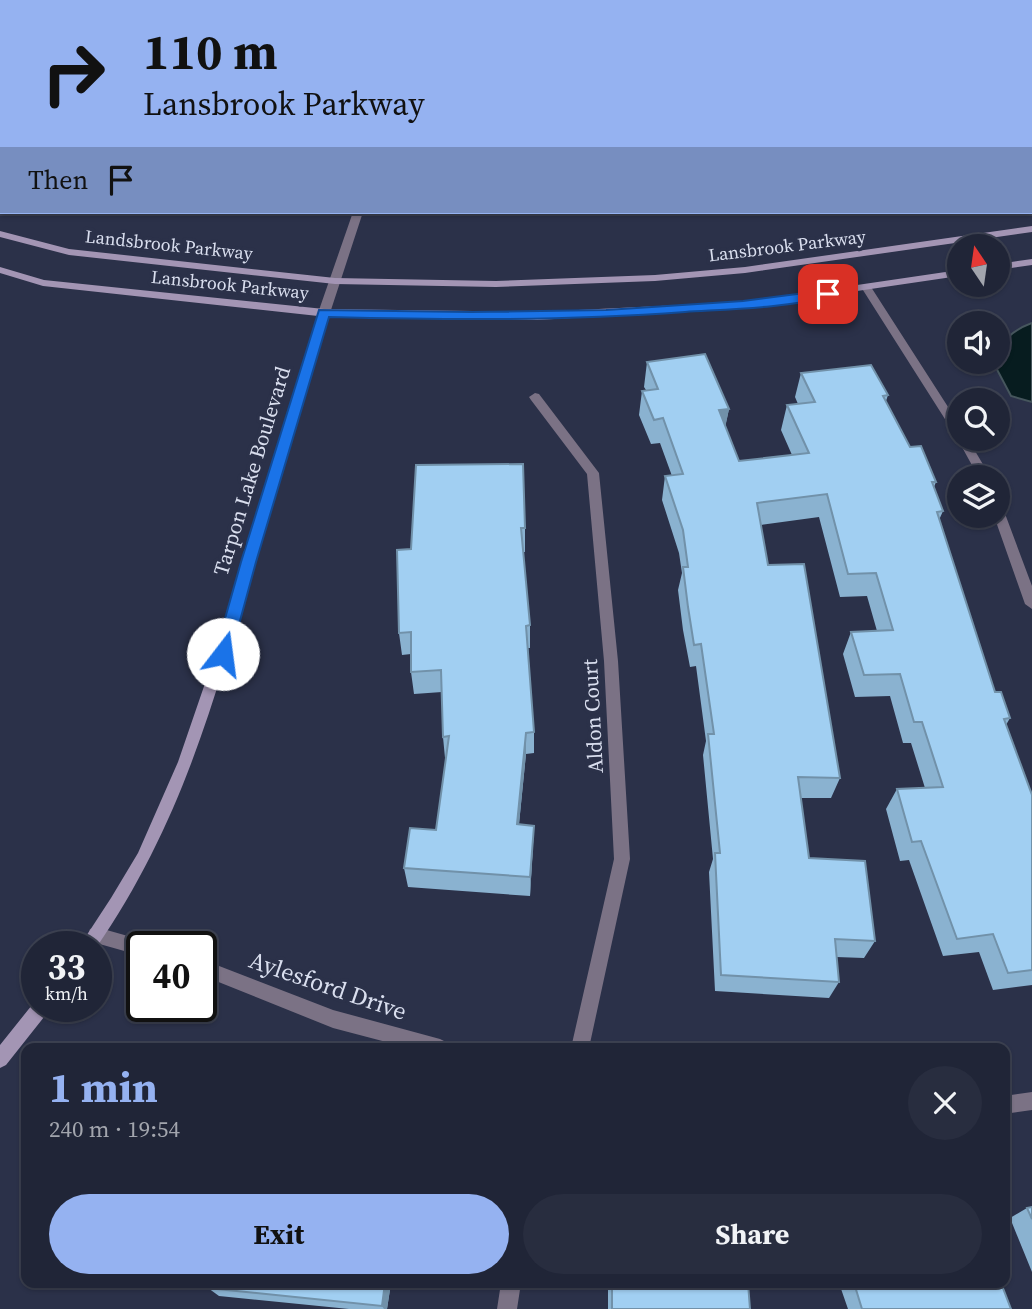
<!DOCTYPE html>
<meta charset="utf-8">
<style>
:root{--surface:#202537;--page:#282d3f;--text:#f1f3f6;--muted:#a2a5ad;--line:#3d4252;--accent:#95b2f1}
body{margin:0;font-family:"Source Serif 4",serif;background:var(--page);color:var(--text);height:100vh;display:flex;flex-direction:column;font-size:26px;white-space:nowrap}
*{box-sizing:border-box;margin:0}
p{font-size:23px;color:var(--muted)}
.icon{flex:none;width:38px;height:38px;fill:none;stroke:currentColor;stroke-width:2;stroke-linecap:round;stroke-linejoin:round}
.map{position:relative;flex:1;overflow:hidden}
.sheet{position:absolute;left:21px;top:1043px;width:989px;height:245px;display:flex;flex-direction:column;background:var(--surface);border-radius:14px;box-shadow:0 2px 5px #0004,0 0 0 2px var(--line)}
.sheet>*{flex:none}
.banner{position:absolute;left:0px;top:0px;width:1032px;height:214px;box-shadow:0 2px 5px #0004,0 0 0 2px var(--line);background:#95b2f1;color:#111;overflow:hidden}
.needle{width:46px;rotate:347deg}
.tools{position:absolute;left:947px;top:234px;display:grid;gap:14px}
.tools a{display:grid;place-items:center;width:63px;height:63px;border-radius:50%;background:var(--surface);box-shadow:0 2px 5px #0004,0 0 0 2px var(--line);font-size:35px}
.speed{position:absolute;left:21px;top:931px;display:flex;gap:14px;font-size:35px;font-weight:700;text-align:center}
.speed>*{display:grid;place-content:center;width:91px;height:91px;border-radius:50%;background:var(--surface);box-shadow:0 2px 5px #0004,0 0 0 2px var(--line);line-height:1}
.speed small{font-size:18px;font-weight:400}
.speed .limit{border:4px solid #111;border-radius:10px;background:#fff;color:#111}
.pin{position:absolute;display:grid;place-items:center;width:60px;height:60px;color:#fff;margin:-30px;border-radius:14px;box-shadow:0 4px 10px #0006}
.me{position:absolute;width:77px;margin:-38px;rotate:15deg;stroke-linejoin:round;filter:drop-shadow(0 0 5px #0008)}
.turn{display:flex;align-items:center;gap:24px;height:147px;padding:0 28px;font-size:32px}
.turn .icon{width:91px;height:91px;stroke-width:2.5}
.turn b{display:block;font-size:49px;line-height:60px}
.then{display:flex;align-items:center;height:66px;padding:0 28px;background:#0003;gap:14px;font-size:26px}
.round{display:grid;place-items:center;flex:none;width:74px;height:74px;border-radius:37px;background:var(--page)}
.overview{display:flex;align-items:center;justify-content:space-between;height:119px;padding:0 28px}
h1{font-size:42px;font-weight:700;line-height:52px;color:var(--accent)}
.button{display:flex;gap:14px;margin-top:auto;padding:14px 28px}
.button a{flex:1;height:80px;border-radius:42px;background:var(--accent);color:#111;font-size:28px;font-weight:700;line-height:80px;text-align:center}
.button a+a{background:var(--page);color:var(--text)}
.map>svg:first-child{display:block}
</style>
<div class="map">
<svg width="1032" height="1309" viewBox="0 0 1032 1309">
<rect width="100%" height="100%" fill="#2b3149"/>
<path fill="#071c1f" stroke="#46565d" stroke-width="2" d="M 1032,323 L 1032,402 L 1011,396 L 993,362 L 998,362 C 998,341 1013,330 1032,323 Z"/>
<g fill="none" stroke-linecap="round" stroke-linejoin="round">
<path fill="#7b7285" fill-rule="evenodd" d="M 415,0 L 423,0 L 423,2 L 415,2 Z
M 1031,48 L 1032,48 L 1032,54 L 1031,54 Z
M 0,70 L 2,70 L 2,76 L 0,76 Z
M 353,212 L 363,212 L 330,313 L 324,317 L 320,315 L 318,313 Z
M 866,284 L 871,287 L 959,424 L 959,439 L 968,439 L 991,478 L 979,478 L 957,438 L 861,287 Z
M 535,393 L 539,394 L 599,473 L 618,661 L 630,859 L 589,1048 L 571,1048 L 614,859 L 604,661 L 587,474 L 531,400 L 529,397 Z
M 998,506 L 1004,511 L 1032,586 L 1032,609 L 1025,604 L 994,516 L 998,516 Z
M 96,927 L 142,940 L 148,942 L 150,947 L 142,947 L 142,956 L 96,943 L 90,941 L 88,935 L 90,929 Z
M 201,959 L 333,1010 L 440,1039 L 446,1042 L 449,1048 L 409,1048 L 333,1028 L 201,975 Z
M 1032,1092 L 1032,1110 L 1004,1114 L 1004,1096 Z
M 501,1283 L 521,1283 L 517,1309 L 497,1309 Z"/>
<path fill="#a395b4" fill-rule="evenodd" d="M 1032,226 L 1032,232 L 745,273 L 655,281 L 496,287 L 335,284 L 69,255 L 0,237 L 0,231 L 69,249 L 335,278 L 496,281 L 655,275 L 745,267 Z
M 1032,259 L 1032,265 L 998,270 L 998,264 Z
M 0,267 L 44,280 L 324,309 L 537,312 L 742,302 L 959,270 L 959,276 L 742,308 L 537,320 L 328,317 C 304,396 279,476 256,556 C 215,699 182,823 96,948 L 79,947 L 111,898 L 138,853 L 178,762 L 212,663 L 318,316 L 43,286 L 0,273 Z
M 36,1000 L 37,1006 L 50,1006 L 48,1012 L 6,1065 L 0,1068 L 0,1045 Z"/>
</g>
<path fill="#8ab2d0" d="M 0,0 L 2,2 L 2,37 L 0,37 Z
M 0,83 L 2,84 L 2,156 L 0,156 Z
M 647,362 L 729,409 L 725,427 L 739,461 L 792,455 L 781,430 L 787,405 L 798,404 L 795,397 L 801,373 L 888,395 L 886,401 L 910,447 L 936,482 L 934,487 L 943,511 L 939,520 L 995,692 L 1010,718 L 1006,725 L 1032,795 L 1032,985 L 993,990 L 979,952 L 943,956 L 909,860 L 900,861 L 886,809 L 897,789 L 925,788 L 911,743 L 903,743 L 890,696 L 855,697 L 843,654 L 851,632 L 877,631 L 867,596 L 840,597 L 819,517 L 761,525 L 768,565 L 840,778 L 831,798 L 801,798 L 809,858 L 875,941 L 864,958 L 836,957 L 839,982 L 829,998 L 715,991 L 709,872 L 713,859 L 703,755 L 706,741 L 696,666 L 690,667 L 683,630 L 678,590 L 682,573 L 679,553 L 662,500 L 665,476 L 672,476 L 660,443 L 651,444 L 639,415 L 642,391 L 646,390 L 644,387 Z
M 416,465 L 525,528 L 525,552 L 523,552 L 530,625 L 530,648 L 528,648 L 534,732 L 534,753 L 526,754 L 519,824 L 534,826 L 530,896 L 408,887 L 404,868 L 436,830 L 446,757 L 445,758 L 443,737 L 442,692 L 414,694 L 411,672 L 411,654 L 402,655 L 399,633 L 411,549 Z
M 1032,1207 L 1032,1272 L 1010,1218 L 1027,1208 Z
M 209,1283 L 391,1283 L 387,1309 L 349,1309 L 219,1296 L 208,1288 Z
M 611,1283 L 748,1283 L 750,1309 L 608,1309 L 608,1288 Z
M 839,1283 L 1001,1283 L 1011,1309 L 848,1309 Z"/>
<path fill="#7191a9" d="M 1007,0 L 1032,0 L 1032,11 L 1031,11 L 1031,2 L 1001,2 Z
M 1031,92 L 1032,92 L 1032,112 L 1031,112 Z
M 729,409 L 724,433 L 719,410 Z
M 526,733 L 526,754 L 517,844 L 517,824 Z
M 534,826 L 533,845 L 530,896 L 530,877 Z
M 385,1283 L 391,1283 L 387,1309 L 384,1309 L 382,1306 Z"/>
<path fill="#a1cff2" stroke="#7191a9" stroke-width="2" d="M 0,0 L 88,0 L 96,2 L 2,2 L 2,18 L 0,17 Z
M 283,0 L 350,0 L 349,2 L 283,2 Z
M 456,0 L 1007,0 L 1001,2 L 456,2 Z
M 1031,57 L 1032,57 L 1032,92 L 1031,92 Z
M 0,83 L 2,84 L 2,135 L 0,135 Z
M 705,354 L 729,409 L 719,410 L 739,461 L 809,453 L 787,405 L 815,402 L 801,373 L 871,365 L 888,395 L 883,396 L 910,447 L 921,446 L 936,482 L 932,482 L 943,511 L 937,512 L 995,692 L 1001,692 L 1010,718 L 1004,719 L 1032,795 L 1032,970 L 1008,973 L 993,934 L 957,939 L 921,841 L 912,842 L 897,789 L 943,787 L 922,722 L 914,722 L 900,674 L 864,675 L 851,632 L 893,630 L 876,573 L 848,574 L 827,494 L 757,503 L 768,565 L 804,564 L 840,778 L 798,777 L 809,858 L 865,861 L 875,941 L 835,939 L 839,982 L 721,975 L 715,853 L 720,853 L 708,734 L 714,734 L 701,644 L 694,645 L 688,607 L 683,567 L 688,567 L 683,530 L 665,476 L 683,474 L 663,418 L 654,420 L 642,391 L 658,389 L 647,362 Z
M 523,464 L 525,528 L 521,528 L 530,625 L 526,626 L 534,732 L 526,733 L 517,824 L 534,826 L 530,877 L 404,868 L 410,828 L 436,830 L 449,736 L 443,737 L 441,670 L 411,672 L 411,632 L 399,633 L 397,550 L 411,549 L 416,465 Z
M 1032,1207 L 1032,1219 L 1027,1208 Z
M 209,1283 L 385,1283 L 382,1306 L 208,1288 Z
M 612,1283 L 748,1283 L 750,1309 L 612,1309 Z
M 854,1283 L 1001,1283 L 1011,1309 L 862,1309 Z"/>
<path fill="#1a73e8" stroke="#114b97" stroke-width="2" d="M 828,290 L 833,291 L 833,296 C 785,308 733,309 685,312 C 566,321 448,320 329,317 L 256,562 L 231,654 L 229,659 L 217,659 L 215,654 L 241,562 L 319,310 L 471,312 L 606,310 L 743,301 Z"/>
<g text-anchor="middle" stroke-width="7" stroke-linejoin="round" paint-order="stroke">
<g font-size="18" fill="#d9deee" stroke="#2b3149">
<text transform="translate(169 245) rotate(6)" y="6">Landsbrook Parkway</text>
<text transform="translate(787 246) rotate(-7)" y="6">Lansbrook Parkway</text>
<text transform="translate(230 285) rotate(6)" y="6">Lansbrook Parkway</text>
</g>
<g font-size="21" fill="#d9deee" stroke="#2b3149">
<text transform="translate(252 471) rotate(-73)" y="7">Tarpon Lake Boulevard</text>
<text transform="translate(593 716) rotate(-93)" y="7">Aldon Court</text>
</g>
<g font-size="24" fill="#d9deee" stroke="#2b3149">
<text transform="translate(328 986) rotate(19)" y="8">Aylesford Drive</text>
</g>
</g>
</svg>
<div class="tools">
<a><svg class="needle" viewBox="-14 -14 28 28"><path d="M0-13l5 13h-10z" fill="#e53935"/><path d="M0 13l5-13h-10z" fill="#a2a5ad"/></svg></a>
<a><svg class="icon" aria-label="sound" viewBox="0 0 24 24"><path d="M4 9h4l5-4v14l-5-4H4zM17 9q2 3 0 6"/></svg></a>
<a><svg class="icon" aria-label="search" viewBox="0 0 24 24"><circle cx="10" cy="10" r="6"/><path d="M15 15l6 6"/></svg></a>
<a><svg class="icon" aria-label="layers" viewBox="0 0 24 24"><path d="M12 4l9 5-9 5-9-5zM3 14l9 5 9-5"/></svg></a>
</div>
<div class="speed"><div>33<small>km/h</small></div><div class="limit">40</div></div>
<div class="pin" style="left:828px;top:294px;background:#d93025"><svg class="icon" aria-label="arrive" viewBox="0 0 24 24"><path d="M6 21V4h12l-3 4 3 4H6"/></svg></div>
<svg class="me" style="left:223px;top:654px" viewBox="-20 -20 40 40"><circle r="19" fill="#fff"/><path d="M0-13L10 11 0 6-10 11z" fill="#1a73e8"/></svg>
<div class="banner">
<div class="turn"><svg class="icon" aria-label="right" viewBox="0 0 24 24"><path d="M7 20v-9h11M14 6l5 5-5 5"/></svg><div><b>110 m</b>Lansbrook Parkway</div></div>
<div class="then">Then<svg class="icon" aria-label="arrive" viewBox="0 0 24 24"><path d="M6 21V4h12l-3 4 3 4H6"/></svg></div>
</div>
<section class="sheet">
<div class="overview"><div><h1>1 min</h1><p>240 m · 19:54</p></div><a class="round"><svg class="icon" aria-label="close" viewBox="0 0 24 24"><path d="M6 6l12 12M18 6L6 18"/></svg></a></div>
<div class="button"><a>Exit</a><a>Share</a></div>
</section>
</div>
